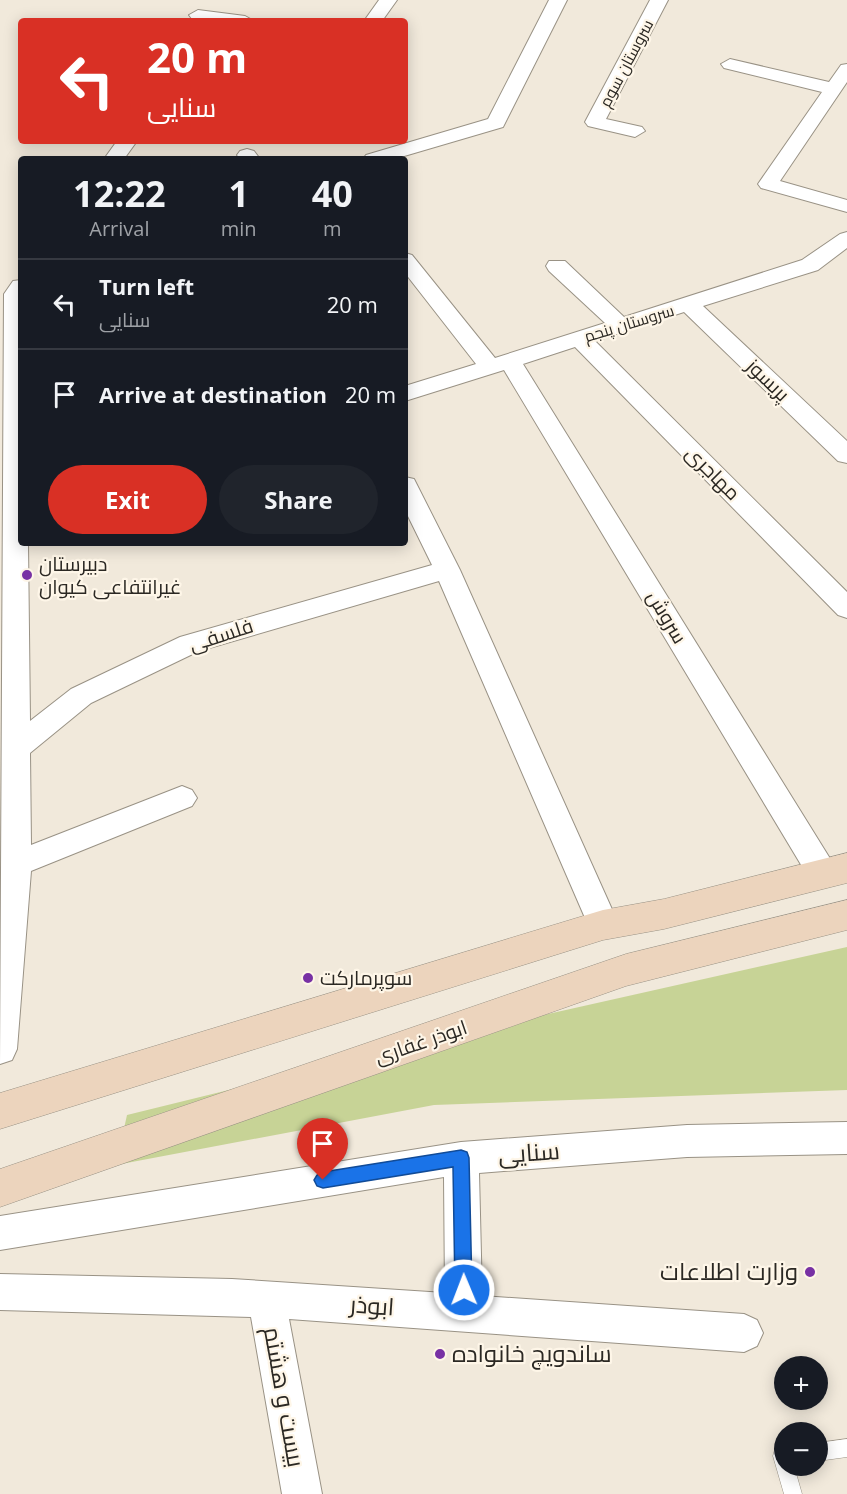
<!DOCTYPE html>
<meta charset="utf-8">
<style>
:root{--surface:#171b24;--page:#20242c;--text:#f1f3f6;--muted:#9ea1a6;--line:#363941;--accent:#d93025}
body{margin:0;font-family:"Open Sans",Cairo,sans-serif;background:var(--page);color:var(--text);height:100vh;display:flex;flex-direction:column;font-size:22px;white-space:nowrap}
*{box-sizing:border-box;margin:0}
p{font-size:20px;color:var(--muted)}
.icon{flex:none;width:33px;height:33px;fill:none;stroke:currentColor;stroke-width:2;stroke-linecap:round;stroke-linejoin:round}
.map{position:relative;flex:1;overflow:hidden}
.sheet{position:absolute;left:18px;top:156px;width:390px;height:390px;display:flex;flex-direction:column;background:var(--surface);border-radius:6px;box-shadow:0 3px 15px #0003}
.sheet>*{flex:none}
.hud{position:absolute;left:18px;top:18px;width:390px;height:126px;border-radius:6px;box-shadow:0 3px 15px #0003;background:#d93025;color:#fff;overflow:hidden}
.controls{position:absolute;left:774px;top:1356px;display:grid;gap:12px}
.controls a{display:grid;place-items:center;width:54px;height:54px;border-radius:50%;background:var(--surface);box-shadow:0 3px 15px #0003;font-size:30px}
.pin{position:absolute;display:grid;place-items:center;width:51px;height:51px;color:#fff;margin:-62px -26px;border-radius:50% 50% 50% 0;rotate:-45deg;box-shadow:0 0 6px #0007}
.pin .icon{rotate:45deg}
.me{position:absolute;width:66px;margin:-33px;rotate:359deg;stroke-linejoin:round;filter:drop-shadow(0 0 4px #0008)}
.turn{display:flex;align-items:center;gap:21px;height:126px;padding:0 30px;font-size:27px}
.turn .icon{width:78px;height:78px;stroke-width:2.5}
.turn b{display:block;font-size:42px;line-height:51px}
.eta{display:flex;justify-content:space-evenly;align-items:center;height:102px;text-align:center}
.eta b{font-size:36px;font-weight:700;line-height:42px}
.action{display:flex;gap:12px;margin-top:auto;padding:12px 30px}
.action a{flex:1;height:69px;border-radius:36px;background:var(--accent);color:#fff;font-size:24px;font-weight:700;line-height:69px;text-align:center}
.action a+a{background:var(--page);color:var(--text)}
ul{padding:0;list-style:none}
li{display:flex;align-items:center;gap:18px;height:90px;padding:0 30px;border-top:2px solid var(--line)}
li div{flex:1}
li b{display:block;font-size:22px}
li em{font-style:normal}
.map>svg:first-child{display:block}
</style>
<div class="map">
<svg width="847" height="1494" viewBox="0 0 847 1494">
<rect width="100%" height="100%" fill="#f1e9db"/>
<path fill="#c7d396" d="M 847,947 L 847,1090 L 434,1105 L 116,1165 L 127,1115 L 432,1040 Z"/>
<g fill="none" stroke-linecap="round" stroke-linejoin="round">
<g stroke="#999285" stroke-width="1">
<path id="lane" d="M 847,1439 L 847,1457 L 818,1461 L 818,1443 Z
M 782,1447 L 784,1447 L 784,1466 L 794,1466 L 802,1494 L 784,1494 L 773,1456 L 775,1449 Z"/>
</g>
<g stroke="#999285" stroke-width="2">
<path id="street" d="M 379,0 L 397,0 L 382,21 L 364,21 Z
M 549,0 L 567,0 L 503,127 L 394,159 L 363,159 L 366,155 L 488,119 Z
M 650,0 L 668,0 L 606,119 L 642,127 L 645,131 L 635,137 L 588,126 L 585,122 Z
M 198,10 L 245,16 L 254,21 L 192,19 L 189,15 Z
M 730,59 L 829,82 L 841,65 L 847,64 L 847,82 L 780,181 L 847,200 L 847,212 L 761,188 L 758,184 L 822,92 L 724,68 L 721,64 Z
M 117,141 L 137,141 L 124,159 L 104,159 Z
M 247,149 L 254,151 L 260,159 L 240,159 L 237,155 L 240,151 Z
M 847,232 L 847,248 L 818,270 L 703,306 L 847,441 L 847,463 L 838,461 L 684,312 L 595,341 L 847,592 L 847,618 L 838,615 L 575,347 L 523,364 L 834,865 L 838,874 L 834,883 L 823,887 L 812,883 L 504,370 L 405,401 L 405,386 L 476,364 L 405,273 L 405,253 L 412,255 L 495,358 L 605,323 L 549,271 L 546,266 L 549,261 L 565,261 L 624,317 L 802,260 L 840,234 Z
M 21,280 L 21,543 L 28,543 L 30,721 L 71,689 L 180,637 L 432,565 L 405,510 L 405,477 L 414,479 L 460,570 L 619,925 L 614,934 L 603,938 L 592,934 L 439,581 L 199,651 L 91,703 L 30,753 L 31,845 L 182,786 L 192,790 L 197,798 L 192,806 L 31,871 L 17,1049 L 12,1060 L 0,1064 L 4,294 L 13,281 Z
M 847,1122 L 847,1154 L 687,1157 L 479,1173 L 482,1296 L 744,1314 L 757,1320 L 763,1333 L 757,1346 L 744,1352 L 289,1319 L 322,1494 L 282,1494 L 251,1317 L 0,1310 L 0,1274 L 232,1279 L 445,1293 L 444,1177 L 0,1250 L 0,1216 L 461,1142 L 687,1125 Z"/>
</g>
<g stroke="#999285" stroke-width="1">
<path id="secondary" d="M 847,853 L 847,883 L 664,929 L 603,940 L 0,1129 L 0,1093 L 603,910 L 664,899 Z
M 847,900 L 847,930 L 626,986 L 0,1207 L 0,1169 L 626,954 Z"/>
</g>
<use href="#lane" fill="#fff" fill-rule="evenodd"/>
<use href="#street" fill="#fff" fill-rule="evenodd"/>
<use href="#secondary" fill="#ecd4bd" fill-rule="evenodd"/>
</g>
<path fill="#1a73e8" stroke="#114b97" stroke-width="1.5" d="M 461,1150 L 467,1152 L 469,1158 L 472,1290 L 470,1296 L 464,1299 L 457,1296 L 455,1290 L 453,1167 L 323,1188 L 317,1186 L 314,1180 L 317,1175 L 323,1172 Z"/>
<g fill="#7831a4" stroke="#fef6e8" stroke-width="2">
<circle cx="27" cy="575" r="6"/>
<circle cx="308" cy="978" r="6"/>
<circle cx="810" cy="1272" r="6"/>
<circle cx="440" cy="1354" r="6"/>
</g>
<g text-anchor="middle" stroke-width="4.5" stroke-linejoin="round" paint-order="stroke">
<g font-size="16" fill="#2b2823" stroke="#fef6e8">
<text transform="translate(626 63) rotate(-62)" y="6">سروستان سوم</text>
<text transform="translate(629 323) rotate(-17)" y="6">سروستان پنجم</text>
</g>
<g font-size="20" fill="#2b2823" stroke="#fef6e8">
<text transform="translate(768 380) rotate(44)" y="7">پریسوز</text>
<text transform="translate(713 473) rotate(45)" y="7">مهاجری</text>
<text transform="translate(667 617) rotate(59)" y="7">سروش</text>
<text transform="translate(221 635) rotate(-18)" y="7">فلسفی</text>
<text transform="translate(421 1042) rotate(-19)" y="7">ابوذر غفاری</text>
</g>
<g font-size="20" fill="#2b2823" stroke="#fef6e8" text-anchor="start">
<text x="39" y="571">دبیرستان<tspan x="39" dy="23">غیرانتفاعی کیوان</tspan></text>
<text x="320" y="985">سوپرمارکت</text>
</g>
<g font-size="24" fill="#2b2823" stroke="#fef6e8">
<text transform="translate(529 1153) rotate(-4)" y="8">سنایی</text>
<text transform="translate(372 1306) rotate(4)" y="8">ابوذر</text>
<text transform="translate(284 1397) rotate(80)" y="8">بیست و هشتم</text>
</g>
<g font-size="24" fill="#2b2823" stroke="#fef6e8" text-anchor="end">
<text x="798" y="1280">وزارت اطلاعات</text>
<text x="452" y="1362" text-anchor="start">ساندویچ خانواده</text>
</g>
</g>
</svg>
<div class="controls">
<a>+</a>
<a>−</a>
</div>
<div class="pin" style="left:323px;top:1180px;background:#d93025"><svg class="icon" aria-label="arrive" viewBox="0 0 24 24"><path d="M6 21V4h12l-3 4 3 4H6"/></svg></div>
<svg class="me" style="left:464px;top:1290px" viewBox="-20 -20 40 40"><circle r="17" fill="#1a73e8" stroke="#fff" stroke-width="3"/><path d="M0-11L8 9 0 5-8 9z" fill="#fff"/></svg>
<div class="hud">
<div class="turn"><svg class="icon" aria-label="left" viewBox="0 0 24 24"><path d="M17 20v-9H6M10 6l-5 5 5 5"/></svg><div><b>20 m</b>سنایی</div></div>
</div>
<section class="sheet">
<div class="eta">
<div><b>12:22</b><p>Arrival</p></div>
<div><b>1</b><p>min</p></div>
<div><b>40</b><p>m</p></div>
</div>
<ul>
<li><svg class="icon" aria-label="left" viewBox="0 0 24 24"><path d="M17 20v-9H6M10 6l-5 5 5 5"/></svg><div><b>Turn left</b><p>سنایی</p></div><em>20 m</em></li>
<li><svg class="icon" aria-label="arrive" viewBox="0 0 24 24"><path d="M6 21V4h12l-3 4 3 4H6"/></svg><div><b>Arrive at destination</b></div><em>20 m</em></li>
</ul>
<div class="action"><a>Exit</a><a>Share</a></div>
</section>
</div>
